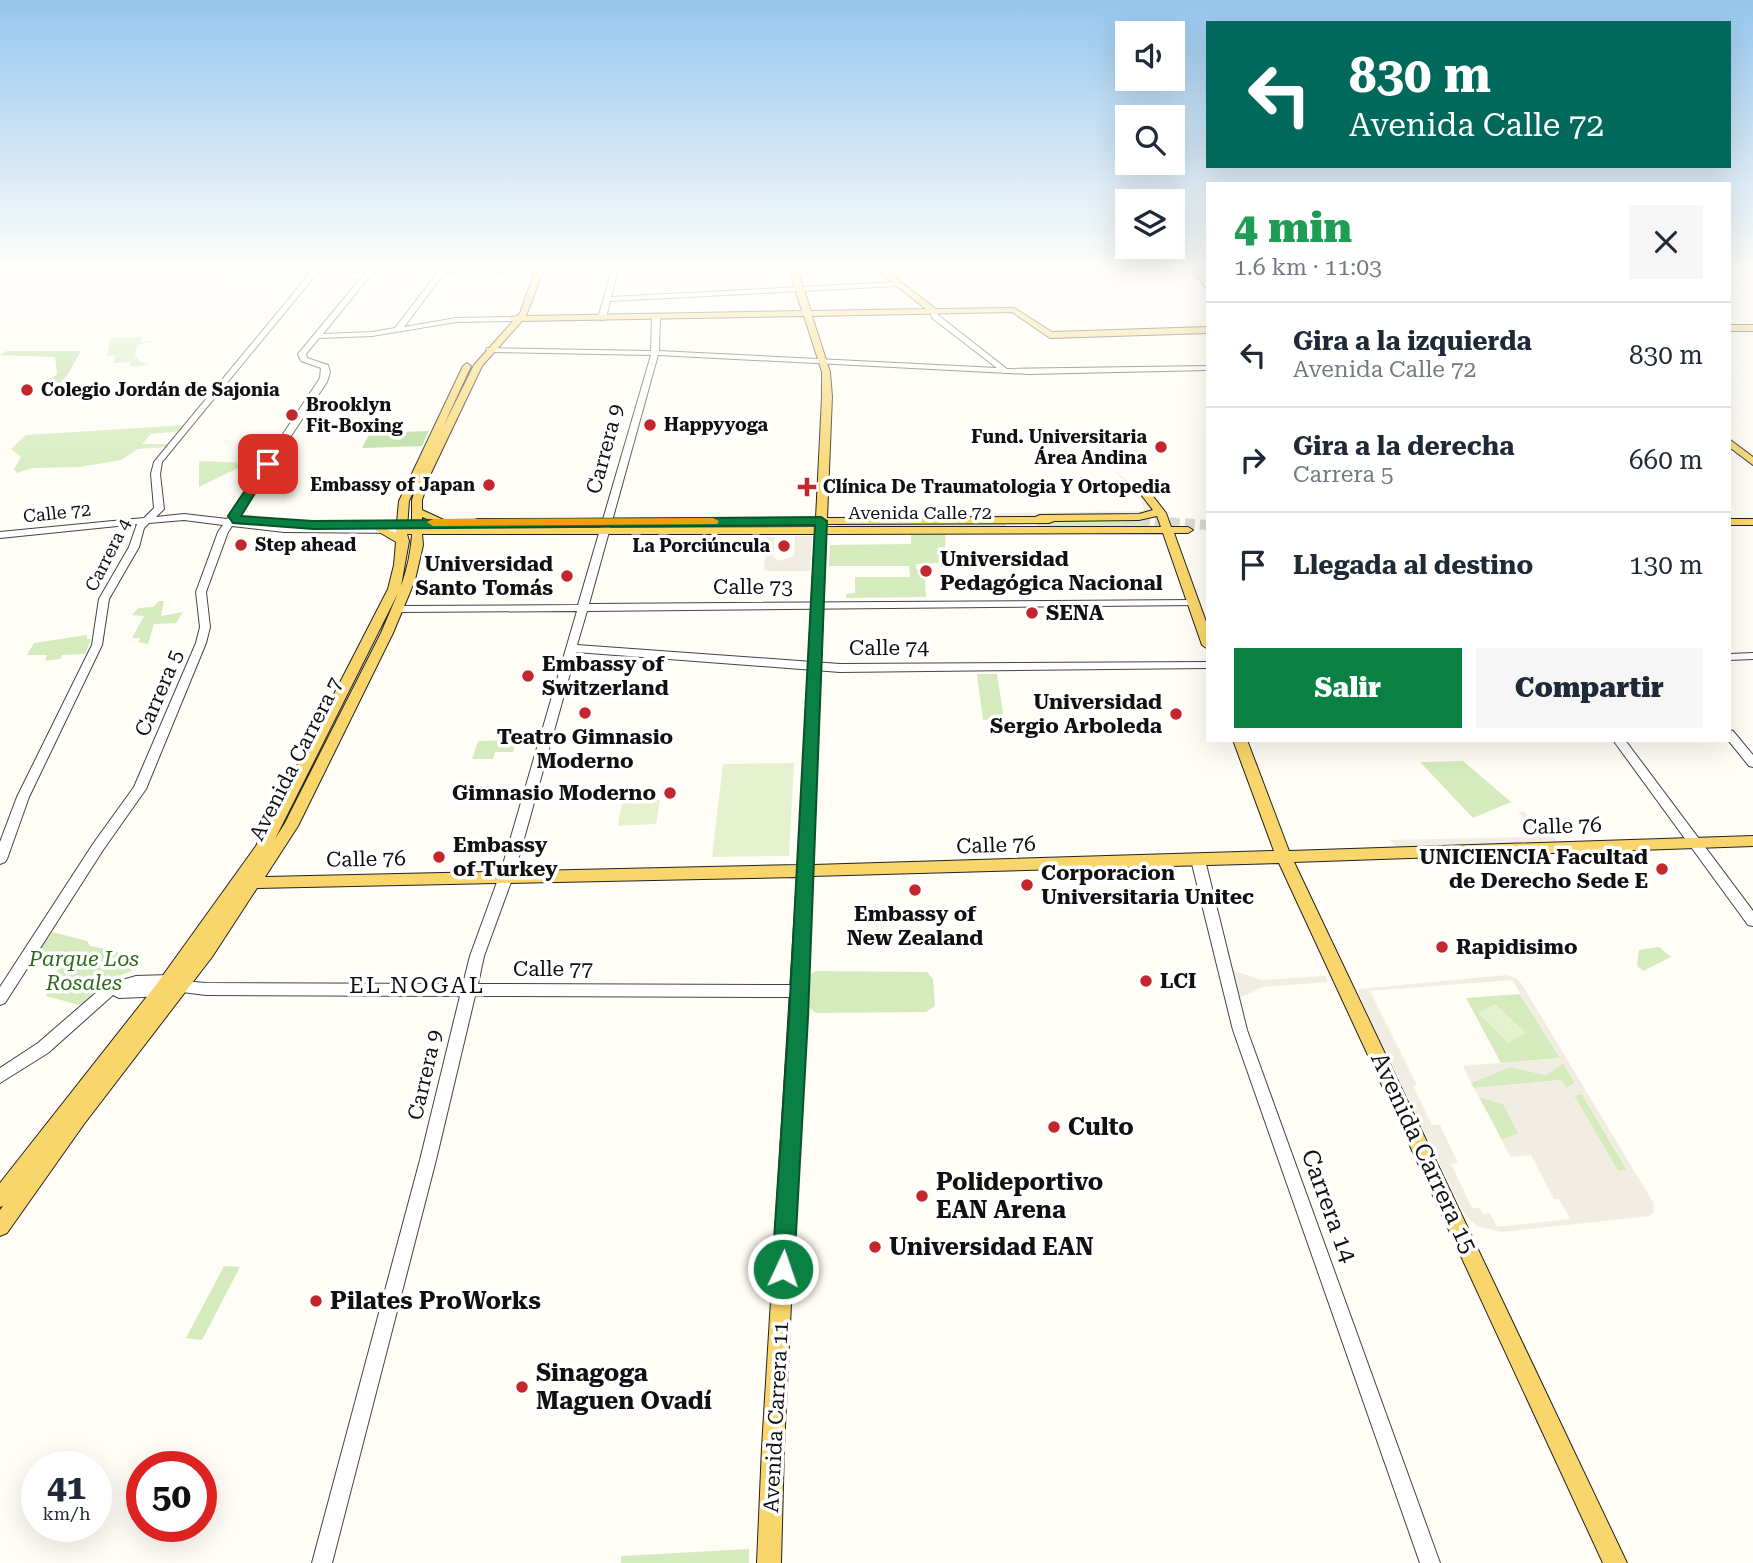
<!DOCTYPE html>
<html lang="es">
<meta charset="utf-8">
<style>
:root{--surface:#fff;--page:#f6f6f7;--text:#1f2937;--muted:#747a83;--line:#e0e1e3;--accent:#0b8043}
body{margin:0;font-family:"Roboto Serif",serif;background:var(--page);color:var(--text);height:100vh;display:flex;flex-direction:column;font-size:26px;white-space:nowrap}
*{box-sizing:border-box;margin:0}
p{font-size:23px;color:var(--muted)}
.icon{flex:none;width:38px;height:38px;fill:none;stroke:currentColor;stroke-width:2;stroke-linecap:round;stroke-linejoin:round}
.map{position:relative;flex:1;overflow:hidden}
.panel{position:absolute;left:1206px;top:182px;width:525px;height:560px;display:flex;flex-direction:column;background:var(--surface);border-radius:0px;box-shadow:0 7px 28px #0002}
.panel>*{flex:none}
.hud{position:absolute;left:1206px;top:21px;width:525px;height:147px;border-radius:0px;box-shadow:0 7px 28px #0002;background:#00695c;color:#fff;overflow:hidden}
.controls{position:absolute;left:1115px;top:21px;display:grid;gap:14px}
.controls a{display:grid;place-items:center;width:70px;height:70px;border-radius:0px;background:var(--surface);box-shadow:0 7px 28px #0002;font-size:35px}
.speed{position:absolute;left:21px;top:1451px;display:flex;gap:14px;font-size:35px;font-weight:700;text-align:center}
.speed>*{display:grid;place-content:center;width:91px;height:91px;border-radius:50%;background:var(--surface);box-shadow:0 7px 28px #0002;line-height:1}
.speed small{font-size:18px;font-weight:400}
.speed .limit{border:10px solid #d22;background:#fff;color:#111}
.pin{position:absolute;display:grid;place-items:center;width:60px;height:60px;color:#fff;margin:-30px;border-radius:14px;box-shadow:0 4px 10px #0006}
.me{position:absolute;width:77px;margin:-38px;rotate:3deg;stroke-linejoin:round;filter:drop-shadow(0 0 5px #0008)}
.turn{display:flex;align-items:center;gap:24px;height:147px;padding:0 28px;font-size:32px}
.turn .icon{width:91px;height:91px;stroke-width:2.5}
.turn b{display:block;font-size:49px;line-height:60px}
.round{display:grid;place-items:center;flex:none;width:74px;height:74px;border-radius:0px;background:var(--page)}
.summary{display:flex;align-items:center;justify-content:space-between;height:119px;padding:0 28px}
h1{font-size:42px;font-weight:800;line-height:52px;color:#1e9e55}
.cta{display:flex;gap:14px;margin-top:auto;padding:14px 28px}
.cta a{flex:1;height:80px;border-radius:0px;background:var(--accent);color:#fff;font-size:28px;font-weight:800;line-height:80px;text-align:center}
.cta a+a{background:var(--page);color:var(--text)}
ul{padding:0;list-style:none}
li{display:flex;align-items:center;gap:21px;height:105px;padding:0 28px;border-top:2px solid var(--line)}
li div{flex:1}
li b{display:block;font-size:26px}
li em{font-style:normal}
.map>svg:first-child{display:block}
</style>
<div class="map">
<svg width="1753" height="1563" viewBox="0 0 1753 1563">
<rect width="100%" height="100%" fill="#fffdf5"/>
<path fill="#d5ebbd" d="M 143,337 L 140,342 L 157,341 L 137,345 L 135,356 L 142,363 L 149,362 L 146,365 L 129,367 L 131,362 L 114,363 L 116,355 L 107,356 L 110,338 Z
M 186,425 L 181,431 L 151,434 L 142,444 L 171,444 L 168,447 L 138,449 L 121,460 L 79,467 L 32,468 L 17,473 L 14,469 L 21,457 L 11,449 L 26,435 Z
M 199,461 L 248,463 L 199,487 Z
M 1142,520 L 1149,521 L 1150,526 L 1037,527 L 1036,521 Z
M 1005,521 L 1006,526 L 836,529 L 836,523 Z
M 945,534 L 946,567 L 940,567 L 940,563 L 916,564 L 916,569 L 924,569 L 926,597 L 846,598 L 846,594 L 855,593 L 855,577 L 910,577 L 909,566 L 829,566 L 830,545 L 911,544 L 911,535 Z
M 159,601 L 164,601 L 161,616 L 183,612 L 176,623 L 154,624 L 148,644 L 139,642 L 140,638 L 132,638 L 144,616 L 132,615 L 138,608 L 153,607 Z
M 87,635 L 87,639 L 91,639 L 85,654 L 62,655 L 60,659 L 45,661 L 47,655 L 27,655 L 34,643 Z
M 977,674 L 997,674 L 1004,719 L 983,720 Z
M 516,740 L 513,752 L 495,752 L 493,759 L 472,759 L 478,741 Z
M 1463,761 L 1511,802 L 1473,818 L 1420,762 Z
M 52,932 L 87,941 L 90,946 C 110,950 127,949 132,971 L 121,975 L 83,1006 L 46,996 L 59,967 L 44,962 L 31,963 Z
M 1659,947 L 1671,957 L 1643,971 L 1637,965 L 1639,950 Z
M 815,971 L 927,972 L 933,979 L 935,1006 L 926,1012 L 816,1013 L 809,1007 L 810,975 Z
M 1520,994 L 1560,1058 L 1501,1063 L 1466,998 Z
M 1563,1063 L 1575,1083 L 1566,1088 L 1561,1080 L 1474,1088 L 1471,1083 L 1510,1067 L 1546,1075 Z
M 1582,1094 L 1627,1170 L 1618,1171 L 1573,1095 Z
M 1479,1097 L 1503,1104 L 1519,1133 L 1502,1140 Z
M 224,1266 L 240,1267 L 202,1340 L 186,1338 Z
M 749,1549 L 749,1563 L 621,1563 L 621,1556 Z"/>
<path fill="#b9dc9c" d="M 7,351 L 81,351 L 68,374 L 55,389 L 43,386 L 57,374 L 55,357 L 0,355 Z
M 429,431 L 422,446 L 362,448 L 370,433 Z"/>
<path fill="#e6f2cf" d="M 794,763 L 789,856 L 712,857 L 723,764 Z
M 660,800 L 656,824 L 618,826 L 622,801 Z
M 1495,1004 L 1526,1033 L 1508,1043 L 1478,1013 Z"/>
<path fill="#f1ede2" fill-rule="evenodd" d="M 1111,468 L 1141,491 L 1155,512 L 1148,514 L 1093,517 L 952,518 L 946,514 L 1144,511 L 1140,495 Z
M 795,536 L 812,536 L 810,571 L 764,571 L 767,537 L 775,537 L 773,557 L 779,561 L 794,556 Z
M 1523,811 L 1557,841 L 1398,847 L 1389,840 L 1526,837 L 1520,826 L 1530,822 L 1518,813 Z
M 1228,968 L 1260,980 L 1325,976 L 1328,982 L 1263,987 L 1237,999 Z
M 1507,975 L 1516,978 L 1521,983 L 1653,1202 L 1654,1211 L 1650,1216 L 1501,1232 L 1477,1226 L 1464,1214 L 1359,995 L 1359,989 ZM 1512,980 L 1560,1058 L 1463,1066 L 1471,1083 L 1510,1067 L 1546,1075 L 1563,1064 L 1575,1083 L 1566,1088 L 1561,1080 L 1474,1088 L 1479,1097 L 1503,1104 L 1518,1133 L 1502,1140 L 1510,1157 L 1531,1155 L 1554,1199 L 1559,1199 L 1570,1219 L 1497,1227 L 1490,1213 L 1483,1214 L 1480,1208 L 1472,1208 L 1451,1164 L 1458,1163 L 1440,1125 L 1432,1125 L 1413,1086 L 1417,1085 L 1370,991 ZM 1582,1094 L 1627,1169 L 1627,1170 L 1618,1171 L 1574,1095 Z"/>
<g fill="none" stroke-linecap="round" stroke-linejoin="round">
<path stroke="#dbdad3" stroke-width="10" stroke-dasharray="10 5" stroke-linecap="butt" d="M 1125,519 L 1208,525"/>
<g stroke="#444" stroke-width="2">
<path id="minor" d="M 217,269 L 532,269 L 535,271 L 532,273 L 445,272 L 404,327 L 456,318 L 512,317 L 515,317 L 515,321 L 456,322 L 372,336 L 319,338 L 306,354 L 307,358 L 328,365 L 330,372 L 327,382 L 235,520 L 284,526 L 403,527 L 408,530 L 403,533 L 284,532 L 232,526 L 228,532 L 206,592 L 210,627 L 206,643 L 146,789 L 103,850 L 5,1003 L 0,1005 L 0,987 L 93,844 L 134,787 L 196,643 L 200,627 L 196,592 L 218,532 L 223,525 L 184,520 L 149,523 L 144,528 L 139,547 L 109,599 L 102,645 L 29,797 L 7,859 L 5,862 L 0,864 L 0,842 L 17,797 L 92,645 L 99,599 L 129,547 L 137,524 L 0,538 L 0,532 L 144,518 L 154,508 L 151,474 L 154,462 L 311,272 L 220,271 ZM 318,272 L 366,272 L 298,354 L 301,361 L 321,368 L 320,378 L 227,519 L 184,514 L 156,517 L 164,509 L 160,474 L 162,462 ZM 373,272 L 438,272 L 395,328 L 372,332 L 323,334 Z
M 612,269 L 618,269 L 611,297 L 897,282 L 900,284 L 897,286 L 610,301 L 606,318 L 602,320 L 598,318 Z
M 934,309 L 937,309 L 938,315 L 1007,369 L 1208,366 L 1208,370 L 1029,374 L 658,355 L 589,604 L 1193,600 L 1197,601 L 1197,605 L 587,611 L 577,645 L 840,664 L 1208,662 L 1208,668 L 840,672 L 576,652 L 515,871 L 484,956 L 478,984 L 799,985 L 804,987 L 806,991 L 804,995 L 799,997 L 475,996 L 436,1160 L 332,1563 L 312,1563 L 420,1160 L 460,996 L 206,995 L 174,991 L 172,994 L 167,996 L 119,998 L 113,995 L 48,1053 L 0,1083 L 0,1068 L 38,1043 L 105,985 L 136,976 L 169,975 L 182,981 L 206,983 L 463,984 L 470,956 L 501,871 L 577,611 L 398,612 L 393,609 L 398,606 L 578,605 L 651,355 L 490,352 L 486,350 L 487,348 L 651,351 L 652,317 L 656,315 L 660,317 L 659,351 L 997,368 L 932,318 L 930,311 Z
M 1753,653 L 1753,659 L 1729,660 L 1729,654 Z
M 1729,730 L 1733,731 L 1753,755 L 1753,767 L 1749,766 L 1728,740 Z
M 1613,740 L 1625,740 L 1753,911 L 1753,926 L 1748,925 Z
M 1198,855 L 1203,856 L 1205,860 L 1247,1030 L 1440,1563 L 1420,1563 L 1233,1030 L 1191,860 L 1193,856 Z"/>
</g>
<g stroke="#222" stroke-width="2">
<path id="major" d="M 536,269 L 544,269 L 526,316 L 802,311 L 789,269 L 797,269 L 811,311 L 926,309 L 875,269 L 884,269 L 936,309 L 1014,308 L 1052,332 L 1208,327 L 1208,333 L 1050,338 L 1012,312 L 812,316 L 830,372 L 832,397 L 827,518 L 1035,517 L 1040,515 L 1139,514 L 1153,510 L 1136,488 L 1141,485 L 1145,486 L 1166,513 L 1171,527 L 1188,527 L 1193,530 L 1188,533 L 1174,533 L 1208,627 L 1208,649 L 1202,645 L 1163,533 L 826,534 L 813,865 L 1274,851 L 1233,740 L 1247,740 L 1289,851 L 1753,836 L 1753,846 L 1294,862 L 1627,1563 L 1603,1563 L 1279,863 L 812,876 L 784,1447 L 781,1563 L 757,1563 L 762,1447 L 797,877 L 257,888 L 212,957 L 84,1124 L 7,1233 L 0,1236 L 0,1210 L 3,1206 L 0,1207 L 0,1183 L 156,985 L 256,846 L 388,589 L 394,565 L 396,542 L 374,529 L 379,526 L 396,533 L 399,501 L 463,366 L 467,363 L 471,366 L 443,427 L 474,365 L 513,321 L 509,319 L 510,317 L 517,316 L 520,313 ZM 804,316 L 822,372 L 822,397 L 816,518 L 477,519 L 472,522 L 477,525 L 816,524 L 815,527 L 422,528 L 422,517 L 443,525 L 448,522 L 422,510 L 422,500 L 431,473 L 482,366 L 522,321 ZM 417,483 L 412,500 L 412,528 L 407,528 L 409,501 ZM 1157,516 L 1161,527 L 826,527 L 826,524 L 1049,523 L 1054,521 L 1139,520 ZM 407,534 L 412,534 C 411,551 407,570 401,586 L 409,541 ZM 422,534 L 815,534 L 798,865 L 265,877 L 298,826 L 393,633 L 415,580 L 423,545 ZM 398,593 L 381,633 L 285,823 L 275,839 Z
M 1191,269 L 1199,269 L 1208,282 L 1208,290 Z
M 1729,325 L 1753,325 L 1753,331 L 1729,331 Z
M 1729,439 L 1753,457 L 1753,465 L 1729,447 Z
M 1729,519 L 1753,519 L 1753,525 L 1729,525 Z"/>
</g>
<use href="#minor" fill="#fff" fill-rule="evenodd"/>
<use href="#major" fill="#f9d66b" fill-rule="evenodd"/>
</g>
<linearGradient id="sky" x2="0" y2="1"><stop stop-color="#95c6ee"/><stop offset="0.55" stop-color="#fffefa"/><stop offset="1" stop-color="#fffefa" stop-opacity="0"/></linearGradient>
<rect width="1753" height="488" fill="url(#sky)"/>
<path fill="#0b8043" stroke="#07532c" stroke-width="2" d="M 268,461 L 273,464 L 241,516 L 313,521 L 821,517 L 827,521 L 808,1017 L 794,1269 L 791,1277 L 783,1280 L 775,1277 L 772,1269 L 789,1017 L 815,525 L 313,529 L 233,523 L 228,516 L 264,462 Z"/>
<path fill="#f59e0b" d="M 713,518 L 719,521 L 717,524 L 433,526 L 427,522 L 433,519 Z"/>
<g fill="#c4262e" stroke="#fff" stroke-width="2.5">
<circle cx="27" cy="390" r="7"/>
<circle cx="292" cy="415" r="7"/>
<circle cx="650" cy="425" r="7"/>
<circle cx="1161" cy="447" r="7"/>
<circle cx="489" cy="485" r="7"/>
<path d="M803.5 476.5h7v7h7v7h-7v7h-7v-7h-7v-7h7z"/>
<circle cx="241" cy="545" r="7"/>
<circle cx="784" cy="546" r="7"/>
<circle cx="926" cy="571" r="7"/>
<circle cx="567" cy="576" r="7"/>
<circle cx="1032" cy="613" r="7"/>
<circle cx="528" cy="676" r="7"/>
<circle cx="585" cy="713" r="7"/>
<circle cx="1176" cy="714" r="7"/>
<circle cx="670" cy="793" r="7"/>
<circle cx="439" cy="857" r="7"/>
<circle cx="1662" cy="869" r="7"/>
<circle cx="1027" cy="885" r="7"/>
<circle cx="915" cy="890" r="7"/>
<circle cx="1442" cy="947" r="7"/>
<circle cx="1146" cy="981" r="7"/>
<circle cx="1054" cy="1127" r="7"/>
<circle cx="922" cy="1196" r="7"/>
<circle cx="875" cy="1247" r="7"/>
<circle cx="316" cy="1301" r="7"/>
<circle cx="522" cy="1387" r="7"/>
</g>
<g text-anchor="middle" stroke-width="7" stroke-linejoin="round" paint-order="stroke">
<g font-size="18" font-weight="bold" fill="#111" stroke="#fff" text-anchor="start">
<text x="41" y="396">Colegio Jordán de Sajonia</text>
<text x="306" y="411">Brooklyn<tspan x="306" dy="21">Fit-Boxing</tspan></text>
<text x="664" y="431">Happyyoga</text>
<text x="1147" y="443" text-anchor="end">Fund. Universitaria<tspan x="1147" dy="21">Área Andina</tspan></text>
<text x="475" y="491" text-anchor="end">Embassy of Japan</text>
<text x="823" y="493">Clínica De Traumatologia Y Ortopedia</text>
<text x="255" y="551">Step ahead</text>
<text x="770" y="552" text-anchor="end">La Porciúncula</text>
</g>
<g font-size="18" fill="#111" stroke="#fff">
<text transform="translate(57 513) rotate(-6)" y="6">Calle 72</text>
<text x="920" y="519">Avenida Calle 72</text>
<text transform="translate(108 555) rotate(-63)" y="6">Carrera 4</text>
</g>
<g font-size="21" fill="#111" stroke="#fff">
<text transform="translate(605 449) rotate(-75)" y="7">Carrera 9</text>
<text x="753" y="594">Calle 73</text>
<text x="889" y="655">Calle 74</text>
<text transform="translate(159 693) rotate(-67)" y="7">Carrera 5</text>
<text transform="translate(296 759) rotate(-63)" y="7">Avenida Carrera 7</text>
<text transform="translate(1562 826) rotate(-2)" y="7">Calle 76</text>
<text transform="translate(996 845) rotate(-2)" y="7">Calle 76</text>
<text transform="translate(366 859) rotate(-1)" y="7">Calle 76</text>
<text x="553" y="976">Calle 77</text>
<text transform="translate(425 1075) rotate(-77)" y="7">Carrera 9</text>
<text transform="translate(776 1417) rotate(-87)" y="7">Avenida Carrera 11</text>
</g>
<g font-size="21" font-weight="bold" fill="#111" stroke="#fff" text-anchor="start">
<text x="940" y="566">Universidad<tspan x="940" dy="24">Pedagógica Nacional</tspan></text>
<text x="553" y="571" text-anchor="end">Universidad<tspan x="553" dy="24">Santo Tomás</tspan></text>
<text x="1046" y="620">SENA</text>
<text x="542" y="671">Embassy of<tspan x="542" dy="24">Switzerland</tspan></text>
<text x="1162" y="709" text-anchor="end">Universidad<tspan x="1162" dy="24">Sergio Arboleda</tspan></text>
<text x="585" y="744" text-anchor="middle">Teatro Gimnasio<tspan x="585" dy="24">Moderno</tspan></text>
<text x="656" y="800" text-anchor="end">Gimnasio Moderno</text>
<text x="453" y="852">Embassy<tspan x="453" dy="24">of Turkey</tspan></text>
<text x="1648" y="864" text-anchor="end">UNICIENCIA Facultad<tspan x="1648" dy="24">de Derecho Sede E</tspan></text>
<text x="1041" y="880">Corporacion<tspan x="1041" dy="24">Universitaria Unitec</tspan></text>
<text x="915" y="921" text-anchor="middle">Embassy of<tspan x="915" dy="24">New Zealand</tspan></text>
<text x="1456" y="954">Rapidisimo</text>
<text x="1160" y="988">LCI</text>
</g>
<g font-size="21" font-style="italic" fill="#2f6b1f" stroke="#fff">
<text x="84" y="966">Parque Los<tspan x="84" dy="24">Rosales</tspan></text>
</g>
<g font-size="23" letter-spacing="2" fill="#111" stroke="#fff">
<text x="417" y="993">EL NOGAL</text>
</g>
<g font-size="24" font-weight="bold" fill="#111" stroke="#fff" text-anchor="start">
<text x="1068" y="1135">Culto</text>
<text x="936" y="1190">Polideportivo<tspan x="936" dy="28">EAN Arena</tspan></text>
<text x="889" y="1255">Universidad EAN</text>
<text x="330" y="1309">Pilates ProWorks</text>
<text x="536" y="1381">Sinagoga<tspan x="536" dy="28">Maguen Ovadí</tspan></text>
</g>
<g font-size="24" fill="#111" stroke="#fff">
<text transform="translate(1424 1153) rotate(65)" y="8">Avenida Carrera 15</text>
<text transform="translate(1329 1206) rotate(70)" y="8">Carrera 14</text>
</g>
</g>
</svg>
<div class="controls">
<a><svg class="icon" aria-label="sound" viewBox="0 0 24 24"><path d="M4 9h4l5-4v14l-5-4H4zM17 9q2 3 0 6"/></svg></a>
<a><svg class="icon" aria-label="search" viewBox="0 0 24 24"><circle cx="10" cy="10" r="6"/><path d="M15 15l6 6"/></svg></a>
<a><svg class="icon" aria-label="layers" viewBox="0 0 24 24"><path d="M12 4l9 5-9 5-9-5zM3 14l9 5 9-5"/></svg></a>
</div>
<div class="speed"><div>41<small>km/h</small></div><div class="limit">50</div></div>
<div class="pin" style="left:268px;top:464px;background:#d93025"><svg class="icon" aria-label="arrive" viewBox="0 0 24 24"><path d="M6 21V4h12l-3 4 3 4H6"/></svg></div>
<svg class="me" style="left:783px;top:1269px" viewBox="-20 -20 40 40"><circle r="17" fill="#0b8043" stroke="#fff" stroke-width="3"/><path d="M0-11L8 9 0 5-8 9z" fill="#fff"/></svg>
<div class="hud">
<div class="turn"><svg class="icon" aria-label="left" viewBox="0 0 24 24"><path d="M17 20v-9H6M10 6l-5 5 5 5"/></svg><div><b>830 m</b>Avenida Calle 72</div></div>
</div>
<section class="panel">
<div class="summary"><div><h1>4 min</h1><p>1.6 km · 11:03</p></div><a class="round"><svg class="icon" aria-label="close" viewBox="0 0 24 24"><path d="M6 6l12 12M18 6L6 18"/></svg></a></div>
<ul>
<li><svg class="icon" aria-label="left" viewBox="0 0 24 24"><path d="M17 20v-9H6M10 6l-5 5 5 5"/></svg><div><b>Gira a la izquierda</b><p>Avenida Calle 72</p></div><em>830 m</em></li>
<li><svg class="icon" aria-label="right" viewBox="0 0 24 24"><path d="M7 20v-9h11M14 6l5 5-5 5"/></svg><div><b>Gira a la derecha</b><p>Carrera 5</p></div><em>660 m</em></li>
<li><svg class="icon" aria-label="arrive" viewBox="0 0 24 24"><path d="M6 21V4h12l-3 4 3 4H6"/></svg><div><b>Llegada al destino</b></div><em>130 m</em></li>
</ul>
<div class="cta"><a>Salir</a><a>Compartir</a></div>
</section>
</div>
